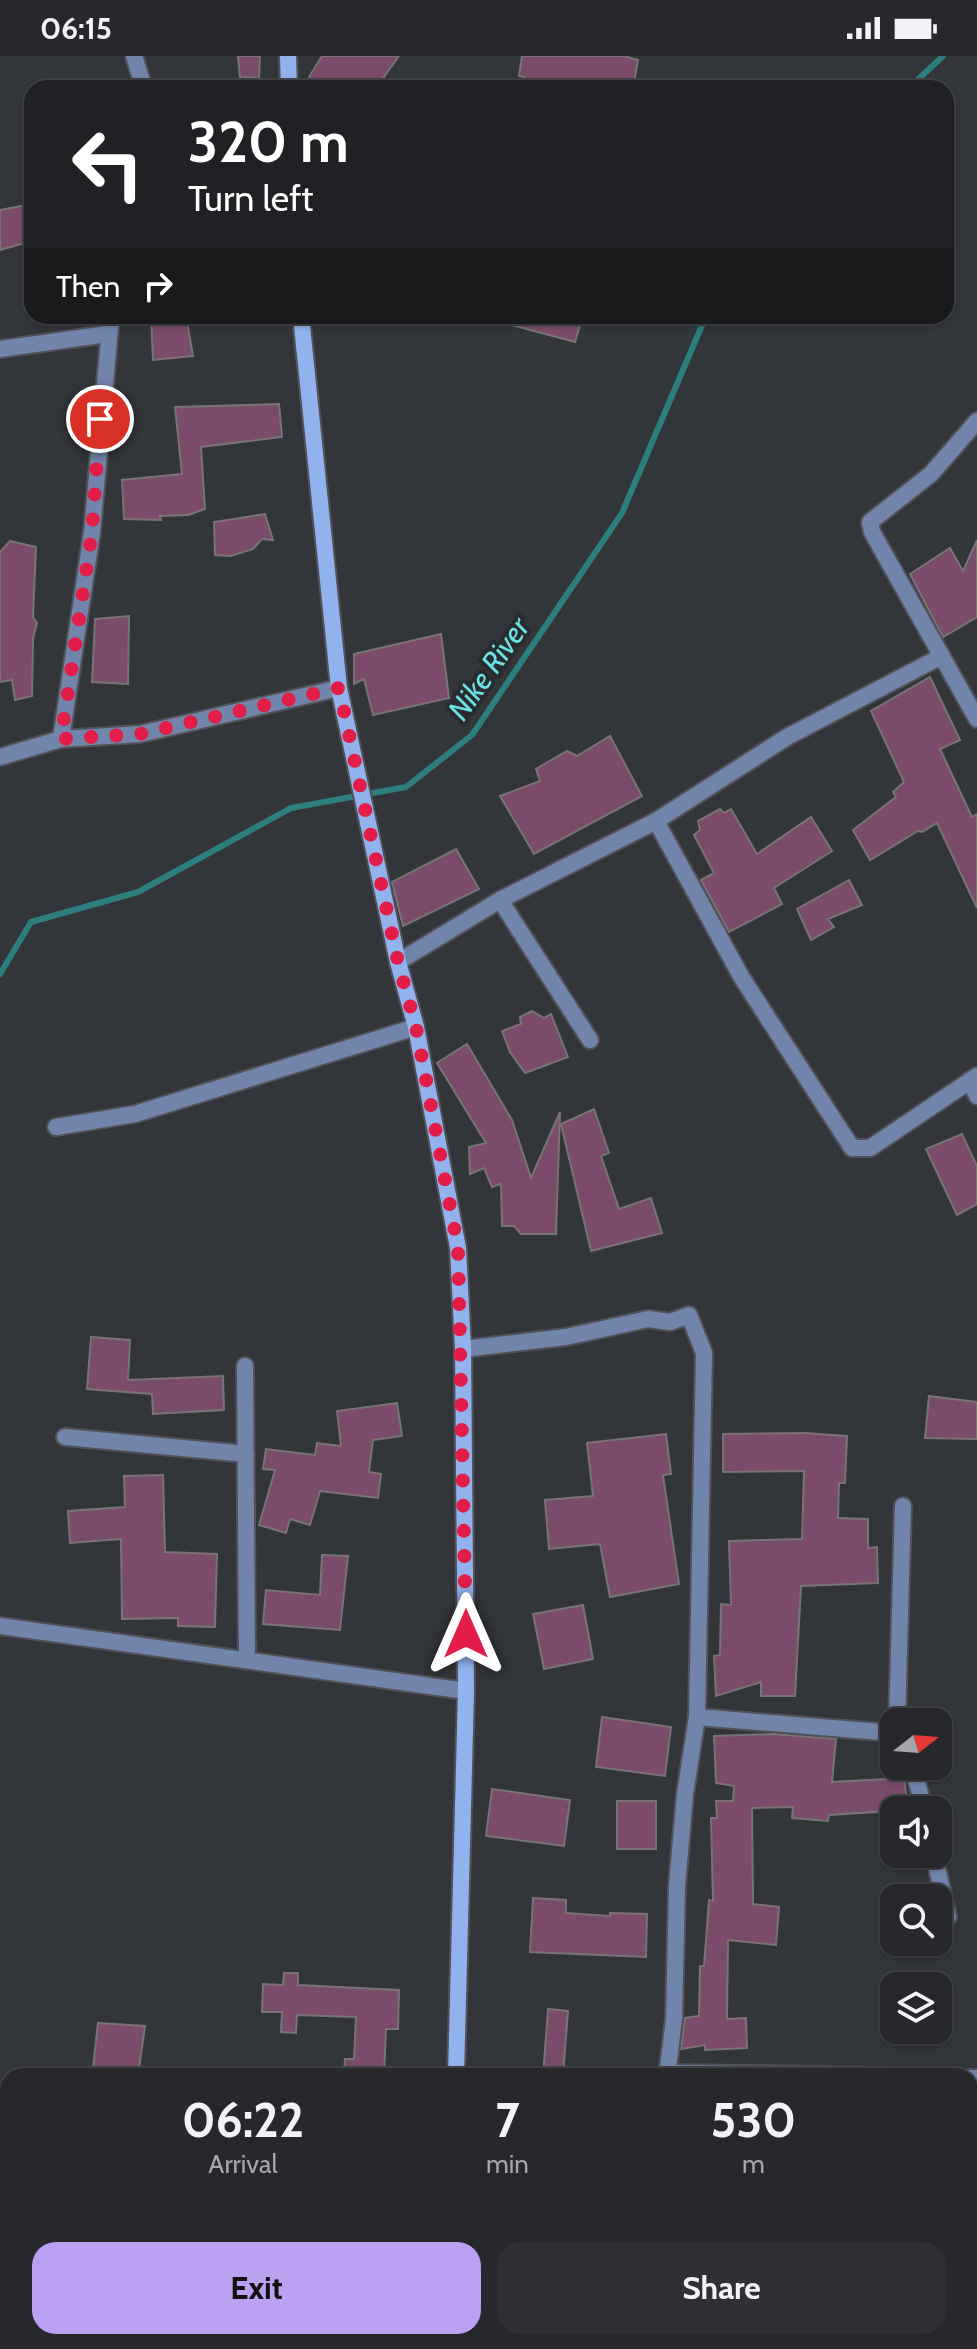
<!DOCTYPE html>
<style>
:root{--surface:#26282c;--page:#2e3034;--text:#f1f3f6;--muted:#a4a6a9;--line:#424448;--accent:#bca0f2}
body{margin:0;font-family:Cabin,sans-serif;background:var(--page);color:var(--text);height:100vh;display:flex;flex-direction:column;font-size:30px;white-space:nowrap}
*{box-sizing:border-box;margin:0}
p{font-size:26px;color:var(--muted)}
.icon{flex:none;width:44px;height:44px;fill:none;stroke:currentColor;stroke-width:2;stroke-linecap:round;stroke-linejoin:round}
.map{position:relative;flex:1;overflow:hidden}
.drawer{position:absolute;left:0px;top:2012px;width:978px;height:282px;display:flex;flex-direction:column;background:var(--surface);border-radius:24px 24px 0 0;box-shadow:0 2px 6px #0004,0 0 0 2px var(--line)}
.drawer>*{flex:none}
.top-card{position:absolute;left:24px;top:24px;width:930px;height:244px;border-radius:24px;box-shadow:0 2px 6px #0004,0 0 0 2px var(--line);background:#202124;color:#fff;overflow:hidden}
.needle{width:52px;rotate:73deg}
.buttons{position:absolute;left:880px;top:1652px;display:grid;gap:16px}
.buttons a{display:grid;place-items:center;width:72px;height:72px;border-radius:16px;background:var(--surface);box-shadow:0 2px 6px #0004,0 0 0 2px var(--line);font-size:40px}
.pin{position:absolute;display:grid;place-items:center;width:68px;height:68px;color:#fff;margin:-34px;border:4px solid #fff;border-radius:50%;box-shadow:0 2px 8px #0007}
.me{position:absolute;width:88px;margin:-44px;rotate:0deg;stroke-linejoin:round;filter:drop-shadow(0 0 6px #0008)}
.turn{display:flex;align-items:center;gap:28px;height:168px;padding:0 32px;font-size:36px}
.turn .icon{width:104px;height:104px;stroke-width:2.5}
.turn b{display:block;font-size:56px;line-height:68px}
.then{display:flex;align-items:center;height:76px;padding:0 32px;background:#0003;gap:16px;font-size:30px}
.eta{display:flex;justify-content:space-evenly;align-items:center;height:136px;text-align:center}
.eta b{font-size:48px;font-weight:800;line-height:56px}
.cta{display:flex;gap:16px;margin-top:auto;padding:16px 32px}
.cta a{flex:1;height:92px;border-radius:24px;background:var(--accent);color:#111;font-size:32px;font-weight:800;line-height:92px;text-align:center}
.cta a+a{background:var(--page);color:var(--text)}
.status{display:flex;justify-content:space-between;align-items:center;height:56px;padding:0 40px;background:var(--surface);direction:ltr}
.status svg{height:22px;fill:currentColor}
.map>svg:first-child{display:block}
</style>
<div class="status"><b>06:15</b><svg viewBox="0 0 49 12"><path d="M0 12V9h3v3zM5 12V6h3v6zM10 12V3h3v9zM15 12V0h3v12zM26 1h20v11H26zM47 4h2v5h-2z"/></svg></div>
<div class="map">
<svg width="977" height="2293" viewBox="0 0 977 2293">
<rect width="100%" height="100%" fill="#32353a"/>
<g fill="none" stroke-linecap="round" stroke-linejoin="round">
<path stroke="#2e7e7f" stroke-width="6" d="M 909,32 L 943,0
M 0,918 L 31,866 L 138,836 L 291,752 L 406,731 L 472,679 L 622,457 L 706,260"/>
</g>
<path fill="#7a4b6a" stroke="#797376" stroke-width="2" d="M 238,0 L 260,0 L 259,22 L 240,21 Z
M 322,0 L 399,0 L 376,32 L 330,32 L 309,21 Z
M 522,0 L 624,0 L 638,4 L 633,32 L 520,32 L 524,21 L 519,20 Z
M 27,149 L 32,185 L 0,194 L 0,154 Z
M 151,260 L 186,260 L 193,300 L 153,304 Z
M 498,260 L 583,260 L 575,286 L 497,265 Z
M 279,348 L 282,381 L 201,391 L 205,453 L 188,459 L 160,460 L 161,464 L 124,463 L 122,424 L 182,418 L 175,351 Z
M 265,458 L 273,484 L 262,483 L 253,493 L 231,500 L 215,499 L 214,466 Z
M 977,484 L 977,561 L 943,581 L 910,518 L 950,492 L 963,515 Z
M 10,485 L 36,491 L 33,561 L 37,567 L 33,583 L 32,640 L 15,644 L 12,624 L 0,626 L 0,496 Z
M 129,560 L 128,628 L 92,626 L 95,563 Z
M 441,578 L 449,642 L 373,659 L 364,623 L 354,628 L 354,598 Z
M 930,621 L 960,684 L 940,693 L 972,761 L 977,758 L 977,852 L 937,767 L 922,776 L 918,775 L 870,804 L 853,774 L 896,741 L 893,736 L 904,726 L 871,655 Z
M 610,680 L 642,740 L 534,798 L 500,740 L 540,725 L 536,713 L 567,695 L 577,700 Z
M 720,753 L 724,757 L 731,753 L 757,798 L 811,761 L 832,795 L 774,832 L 782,848 L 729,876 L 701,824 L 714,817 L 694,779 L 700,774 L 698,765 Z
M 456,793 L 479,833 L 403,870 L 392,826 Z
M 849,824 L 862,849 L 828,863 L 834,871 L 811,884 L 797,853 Z
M 532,955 L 544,962 L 551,958 L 568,1001 L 525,1017 L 510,996 L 502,975 L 521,968 L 520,961 Z
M 467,988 L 512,1064 L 531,1122 L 560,1056 L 556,1178 L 521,1178 L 514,1170 L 502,1170 L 501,1128 L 492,1131 L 484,1112 L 470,1118 L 469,1091 L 486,1087 L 437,1007 Z
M 594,1053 L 609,1097 L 601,1100 L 619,1153 L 651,1142 L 662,1177 L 591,1195 L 561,1068 Z
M 962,1078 L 977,1110 L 977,1148 L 957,1159 L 926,1093 Z
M 91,1281 L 130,1284 L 128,1324 L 223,1320 L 224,1354 L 153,1358 L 152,1338 L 87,1333 Z
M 929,1340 L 977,1346 L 977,1383 L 925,1382 Z
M 397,1347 L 402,1380 L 373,1384 L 369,1416 L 381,1418 L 378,1442 L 320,1435 L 310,1469 L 290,1463 L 286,1477 L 259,1469 L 275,1414 L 263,1413 L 266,1393 L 315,1399 L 317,1387 L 341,1390 L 337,1355 Z
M 804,1377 L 847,1380 L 845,1427 L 839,1427 L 838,1462 L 868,1463 L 868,1492 L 877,1491 L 878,1527 L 801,1530 L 795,1640 L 761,1640 L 761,1626 L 716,1640 L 714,1600 L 720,1599 L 721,1548 L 731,1549 L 729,1485 L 802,1483 L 804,1415 L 723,1416 L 723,1378 Z
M 666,1378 L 671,1418 L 663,1419 L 679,1528 L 610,1541 L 600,1488 L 549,1493 L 545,1444 L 593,1440 L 587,1387 Z
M 163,1419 L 165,1496 L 217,1498 L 215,1571 L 178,1570 L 178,1562 L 122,1563 L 121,1483 L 70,1487 L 68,1455 L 125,1451 L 124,1420 Z
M 322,1499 L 348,1500 L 340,1574 L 263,1568 L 266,1534 L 320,1539 Z
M 583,1549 L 593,1603 L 544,1613 L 533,1558 Z
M 602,1661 L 671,1671 L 665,1720 L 596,1711 Z
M 774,1678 L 836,1683 L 832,1726 L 904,1722 L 908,1754 L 829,1759 L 828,1765 L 792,1762 L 793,1751 L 752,1752 L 753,1848 L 779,1851 L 776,1889 L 728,1884 L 727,1963 L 746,1962 L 747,1992 L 705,1994 L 705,1989 L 681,1993 L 685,1962 L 699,1960 L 700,1910 L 704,1910 L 709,1844 L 713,1845 L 711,1762 L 717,1762 L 716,1745 L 733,1745 L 734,1730 L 716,1727 L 714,1680 Z
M 492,1733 L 570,1744 L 564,1790 L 486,1780 Z
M 617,1745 L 656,1745 L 656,1793 L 617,1793 Z
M 533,1842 L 566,1844 L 566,1857 L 610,1860 L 610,1857 L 647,1858 L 646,1901 L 530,1896 Z
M 284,1917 L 298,1917 L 298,1929 L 399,1934 L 398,1973 L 386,1973 L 384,2020 L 344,2020 L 345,2003 L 354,2003 L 356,1961 L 297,1959 L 296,1977 L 281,1976 L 282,1956 L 262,1956 L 263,1928 L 283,1929 Z
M 548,1953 L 568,1955 L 563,2020 L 543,2020 Z
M 98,1967 L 145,1970 L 138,2020 L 92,2020 Z"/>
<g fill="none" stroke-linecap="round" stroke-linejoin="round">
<g stroke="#505257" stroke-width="20">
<path id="minor" d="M 134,0 L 144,32
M 0,293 L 107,278
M 977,365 L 931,418 L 870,466 L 872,476 L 977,663
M 61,683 L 92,476 L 111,260
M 0,701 L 61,683 L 140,678 L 339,632
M 656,765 L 742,922 L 852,1092 L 870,1092 L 977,1020
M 500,844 L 590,984
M 398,906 L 500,844 L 656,765 L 787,681 L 942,600
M 970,1024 L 977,1040
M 56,1071 L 135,1058 L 416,971
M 463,1293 L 566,1281 L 648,1263 L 670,1266 L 689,1259 L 704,1297 L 697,1661 L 685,1738 L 677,1830 L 674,1963 L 667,2020
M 245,1310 L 247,1604
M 65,1381 L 246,1398
M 0,1570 L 466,1635
M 697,1661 L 894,1677
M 897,1666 L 903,1450
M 912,1710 L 925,1754
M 934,1798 L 948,1861
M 667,2017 L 893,2020
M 970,2022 L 977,2022
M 0,2152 L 8,2152
M 176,2286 L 182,2293
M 658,2286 L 668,2293
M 899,2286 L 899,2293
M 263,2293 L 264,2286"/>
</g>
<g stroke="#505257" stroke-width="20">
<path id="secondary" d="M 288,0 L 289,32
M 301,260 L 339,632 L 398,906 L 416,971 L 458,1192 L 463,1293 L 466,1635 L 456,2020
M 440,2293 L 441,2286"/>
</g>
<use href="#minor" stroke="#7185aa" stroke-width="16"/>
<use href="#secondary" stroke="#92b2ed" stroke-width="16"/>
</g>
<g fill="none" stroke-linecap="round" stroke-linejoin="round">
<path stroke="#e11d48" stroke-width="14" stroke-dasharray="0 25.2" d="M 100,363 L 92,476 L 61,683 L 140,678 L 339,632 L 398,906 L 416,971 L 458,1192 L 466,1578"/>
</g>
<g text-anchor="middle" stroke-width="8" stroke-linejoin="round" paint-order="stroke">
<g font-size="30" font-style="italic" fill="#6be1e3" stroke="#282b30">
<text transform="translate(489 613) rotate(-55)" y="10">Nike River</text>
</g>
</g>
</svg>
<div class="buttons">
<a><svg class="needle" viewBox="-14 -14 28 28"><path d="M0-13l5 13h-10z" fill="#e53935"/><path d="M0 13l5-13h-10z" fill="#a4a6a9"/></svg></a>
<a><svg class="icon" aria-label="sound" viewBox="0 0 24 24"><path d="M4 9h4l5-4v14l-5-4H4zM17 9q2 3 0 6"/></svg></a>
<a><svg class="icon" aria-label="search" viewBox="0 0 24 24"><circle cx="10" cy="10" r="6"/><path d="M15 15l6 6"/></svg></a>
<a><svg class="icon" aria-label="layers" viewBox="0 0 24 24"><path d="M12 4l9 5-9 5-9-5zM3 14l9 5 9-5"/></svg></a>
</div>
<div class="pin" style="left:100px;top:363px;background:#d93025"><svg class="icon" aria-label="arrive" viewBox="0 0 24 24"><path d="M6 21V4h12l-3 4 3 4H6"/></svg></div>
<svg class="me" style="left:466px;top:1578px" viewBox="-20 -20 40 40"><path d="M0-17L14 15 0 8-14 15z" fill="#e11d48" stroke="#fff" stroke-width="4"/></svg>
<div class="top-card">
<div class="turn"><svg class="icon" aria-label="left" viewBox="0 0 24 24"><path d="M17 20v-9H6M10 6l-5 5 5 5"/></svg><div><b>320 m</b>Turn left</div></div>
<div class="then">Then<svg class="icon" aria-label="right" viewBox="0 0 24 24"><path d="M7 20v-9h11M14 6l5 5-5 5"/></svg></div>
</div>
<section class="drawer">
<div class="eta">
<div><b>06:22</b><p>Arrival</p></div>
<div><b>7</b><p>min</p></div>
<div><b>530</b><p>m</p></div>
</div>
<div class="cta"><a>Exit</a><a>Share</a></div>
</section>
</div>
